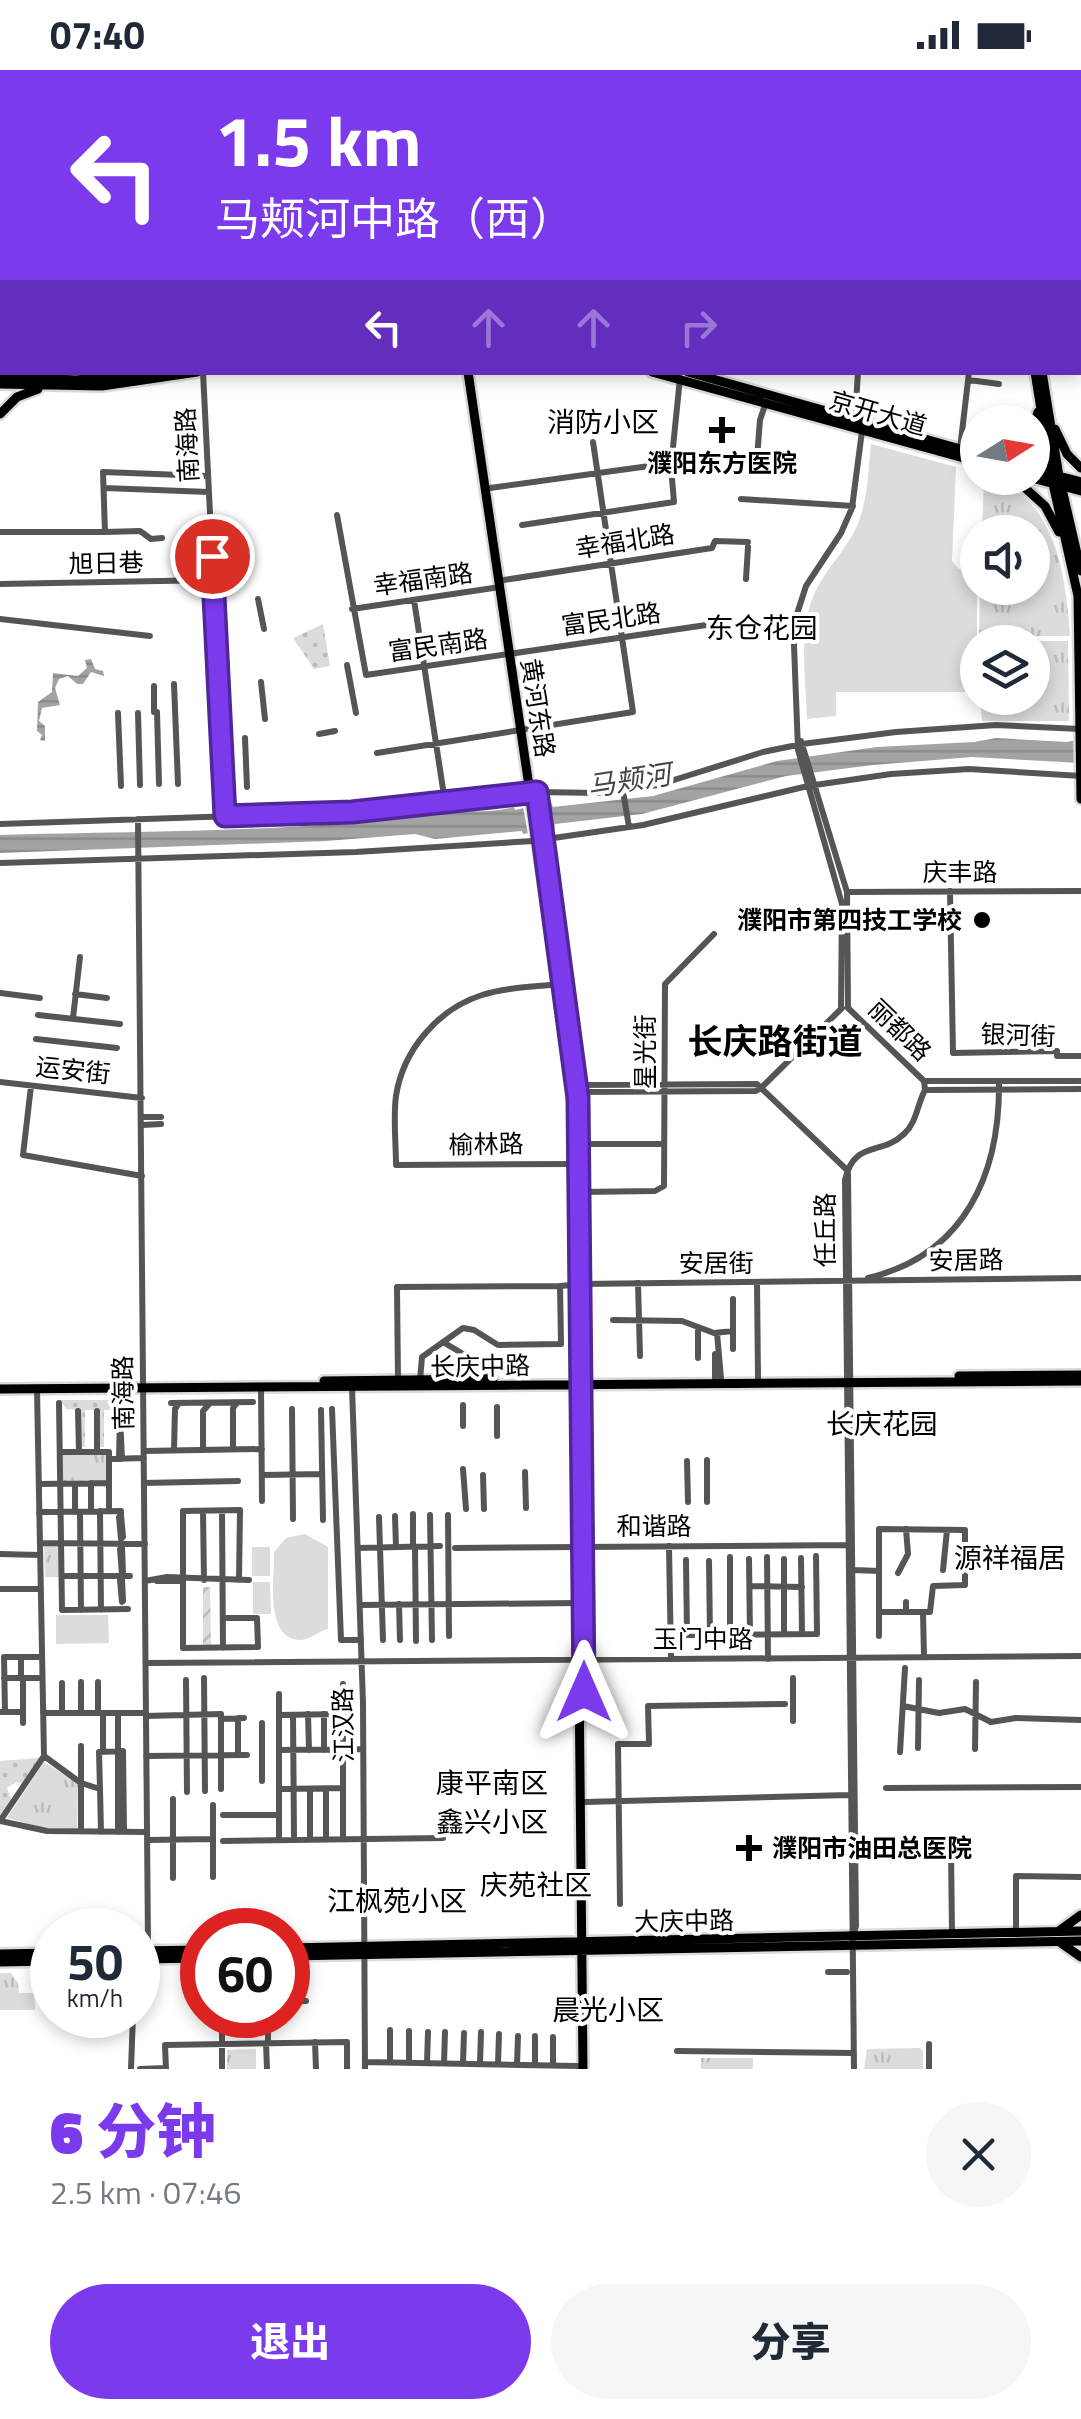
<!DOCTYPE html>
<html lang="zh">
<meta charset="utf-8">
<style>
:root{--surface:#fff;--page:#f6f6f7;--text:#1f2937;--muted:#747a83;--accent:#7c3aed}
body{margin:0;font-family:"Titillium Web","Noto Sans SC",sans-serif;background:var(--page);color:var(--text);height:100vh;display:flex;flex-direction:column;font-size:38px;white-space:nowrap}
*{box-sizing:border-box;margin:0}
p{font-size:32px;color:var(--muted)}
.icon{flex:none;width:55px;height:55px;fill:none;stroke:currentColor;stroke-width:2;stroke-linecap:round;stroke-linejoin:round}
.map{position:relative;height:1999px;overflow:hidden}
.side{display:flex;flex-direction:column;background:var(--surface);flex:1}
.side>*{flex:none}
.top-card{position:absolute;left:0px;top:0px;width:1082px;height:305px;box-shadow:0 5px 15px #0003;background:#7c3aed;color:#fff;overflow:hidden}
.needle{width:65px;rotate:79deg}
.controls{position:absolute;left:960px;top:335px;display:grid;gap:20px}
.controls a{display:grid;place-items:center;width:90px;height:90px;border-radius:50%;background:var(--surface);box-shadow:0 5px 15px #0003;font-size:50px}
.speed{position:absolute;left:30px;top:1838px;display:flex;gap:20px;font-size:50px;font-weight:700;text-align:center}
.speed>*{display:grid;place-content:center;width:130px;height:130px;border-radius:50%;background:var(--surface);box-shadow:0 5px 15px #0003;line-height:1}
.speed small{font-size:25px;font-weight:400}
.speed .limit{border:15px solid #d22;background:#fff;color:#111}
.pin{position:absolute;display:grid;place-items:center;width:85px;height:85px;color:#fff;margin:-42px;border:5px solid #fff;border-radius:50%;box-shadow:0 2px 10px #0007}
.me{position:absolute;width:110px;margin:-55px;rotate:0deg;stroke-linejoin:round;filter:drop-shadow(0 0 8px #0008)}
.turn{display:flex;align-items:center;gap:35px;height:210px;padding:0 50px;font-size:45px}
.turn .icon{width:130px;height:130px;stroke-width:2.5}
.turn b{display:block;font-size:70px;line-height:85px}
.lanes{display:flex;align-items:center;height:95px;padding:0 50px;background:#0003;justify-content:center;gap:50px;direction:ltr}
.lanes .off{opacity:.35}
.round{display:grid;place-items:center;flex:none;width:105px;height:105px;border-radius:52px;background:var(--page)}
.summary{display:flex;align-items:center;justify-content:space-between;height:170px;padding:0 50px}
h1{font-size:60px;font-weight:800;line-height:75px;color:var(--accent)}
.cta{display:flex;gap:20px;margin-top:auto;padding:20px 50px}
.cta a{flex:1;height:115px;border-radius:60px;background:var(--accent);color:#fff;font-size:40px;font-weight:800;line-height:115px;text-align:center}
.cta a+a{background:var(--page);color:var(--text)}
.status{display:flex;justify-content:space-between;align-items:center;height:70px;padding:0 50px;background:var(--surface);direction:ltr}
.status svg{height:28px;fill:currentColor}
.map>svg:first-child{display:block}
</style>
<div class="status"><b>07:40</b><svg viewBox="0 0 49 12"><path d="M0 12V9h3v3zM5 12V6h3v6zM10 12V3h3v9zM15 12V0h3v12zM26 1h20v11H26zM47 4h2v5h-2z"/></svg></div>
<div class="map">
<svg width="1081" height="1999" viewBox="0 0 1081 1999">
<defs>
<pattern id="grass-dots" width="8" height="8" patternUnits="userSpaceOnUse" patternTransform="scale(2.5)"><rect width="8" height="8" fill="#dcdcdc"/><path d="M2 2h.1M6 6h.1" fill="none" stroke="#bbb" stroke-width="1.8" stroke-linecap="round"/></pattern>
<pattern id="park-tufts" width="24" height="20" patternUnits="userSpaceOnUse" patternTransform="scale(2.5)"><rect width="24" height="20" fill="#dcdcdc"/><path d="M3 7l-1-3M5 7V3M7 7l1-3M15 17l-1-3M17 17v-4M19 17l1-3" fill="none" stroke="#bbb"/></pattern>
<pattern id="garden-furrows" width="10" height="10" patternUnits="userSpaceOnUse" patternTransform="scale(2.5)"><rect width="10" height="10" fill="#dcdcdc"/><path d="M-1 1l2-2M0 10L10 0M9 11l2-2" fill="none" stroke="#bbb"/></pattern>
<pattern id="water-rules" width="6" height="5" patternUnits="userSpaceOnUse" patternTransform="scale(2.5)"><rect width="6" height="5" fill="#a3a3a3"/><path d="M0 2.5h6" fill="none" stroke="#8b8b8b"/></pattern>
</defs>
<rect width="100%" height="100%" fill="#fff"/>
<path fill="url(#grass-dots)" d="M 323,554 L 330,596 L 314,599 L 293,568 Z
M 60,1330 L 134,1330 L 134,1340 L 104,1340 L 104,1377 L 99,1377 L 100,1340 L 85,1340 L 85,1377 L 80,1377 L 80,1340 L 66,1339 Z
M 40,1688 L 23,1714 L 16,1712 L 7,1718 L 12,1731 L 0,1747 L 0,1691 Z"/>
<path fill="url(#park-tufts)" d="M 984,408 C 1055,420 1066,506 1070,566 L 979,566 L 980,518 L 1032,518 L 1032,462 L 982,462 Z
M 978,571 L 1068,571 L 1069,651 L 982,651 L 980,628 L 1032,628 L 1032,572 Z
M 106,1383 L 107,1412 L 62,1413 L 61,1384 Z
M 44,1476 L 60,1476 L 61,1507 L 45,1507 Z
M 44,1692 L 78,1713 L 77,1758 L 43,1758 L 7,1748 Z
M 0,1903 L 11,1903 L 18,1913 L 19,1923 L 34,1923 L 35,1940 L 0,1940 Z
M 920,1978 L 923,1981 L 923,1999 L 864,1999 L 867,1979 Z
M 256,1979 L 256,1999 L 227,1999 L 227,1980 Z
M 701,1988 L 753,1988 L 753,1999 L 701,1999 Z"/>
<path fill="url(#garden-furrows)" d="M 203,1517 L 210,1517 L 211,1575 L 203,1575 Z"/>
<path fill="#dcdcdc" d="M 871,374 L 956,397 L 952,491 L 959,499 L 977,499 L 977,622 L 836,622 L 836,646 L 807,649 C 806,611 799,569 811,532 C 821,503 843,485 856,458 C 868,432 868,402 871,374 Z
M 305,1464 L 328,1477 L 328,1559 C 318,1561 310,1571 298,1570 C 264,1566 275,1506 274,1482 L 286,1468 Z
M 252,1477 L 270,1477 L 270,1506 L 252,1506 Z
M 253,1512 L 270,1512 L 271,1544 L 253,1544 Z
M 56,1545 L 108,1545 L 109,1573 L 56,1574 Z"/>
<path fill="url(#water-rules)" d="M 91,589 L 95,599 L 103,601 L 104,606 L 91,602 L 83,614 L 77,614 L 68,606 L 59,609 L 55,618 L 60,635 L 42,638 L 39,651 L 45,656 L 45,671 L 40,670 L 42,665 L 37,661 L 38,632 L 52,622 L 53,603 L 78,606 L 87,598 L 85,590 Z
M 996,668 L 1067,672 L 1081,669 L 1081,693 L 972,687 L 873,695 L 786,706 L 642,744 L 555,754 L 554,759 L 523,764 L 522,761 L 435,769 L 415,764 L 326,771 L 0,783 L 0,765 C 143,761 289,763 432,744 C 458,740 491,744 514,737 L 515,740 L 551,732 L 553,737 L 653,726 L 777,691 L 877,677 L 974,672 Z"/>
<path fill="#fff" d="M 549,732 L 553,761 L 528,764 L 523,736 Z"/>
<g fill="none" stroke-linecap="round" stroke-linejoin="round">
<g stroke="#dbdbdb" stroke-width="14">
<path id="major" d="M 423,0 L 423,2
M 990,0 L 990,2
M 997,0 L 997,2
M 0,279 L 2,283
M 468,302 L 573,1015 L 583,1999
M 652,302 L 978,392
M 688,302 L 978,384
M 1035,302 L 1053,414 L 1078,526 L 1081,729
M 1042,302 L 1059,406 L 1081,501
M 0,307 L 77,310 L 144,302
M 0,314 L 102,316 L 197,302
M 0,344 L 17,327 L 38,319
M 1032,359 L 1038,342
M 1055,359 L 1067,384 L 1081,398
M 1032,399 L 1081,412
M 1014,408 L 1045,436 L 1059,462
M 1032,408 L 1081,421
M 959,1306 L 1081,1305
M 324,1311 L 493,1309
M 0,1319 L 1081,1311
M 1059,1861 L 1081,1845
M 1061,1873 L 1081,1887
M 288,1878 L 1081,1861
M 138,1881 L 202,1880
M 0,1884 L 52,1883
M 288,1886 L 1081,1871
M 138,1889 L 202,1888
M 0,1892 L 52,1891"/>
</g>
<path stroke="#555" stroke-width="6" d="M 45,0 L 46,2
M 169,0 L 170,2
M 254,0 L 254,2
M 722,0 L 722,2
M 800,0 L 800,2
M 815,0 L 815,2
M 830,0 L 830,2
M 847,0 L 847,2
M 884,2 L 884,0
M 0,70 L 2,70
M 1080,137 L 1081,137
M 203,302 L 225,746
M 969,310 L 999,314
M 855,349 L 858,302
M 960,379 L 969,302
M 757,388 L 760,350 L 766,332
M 104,418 L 209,422
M 490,418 L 671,393
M 741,429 L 853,436
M 337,445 L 366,605 L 713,554
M 522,455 L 674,432 L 671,397 L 680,308
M 0,462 L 105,462 L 103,402 L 208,406
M 105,462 L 140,461 L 151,469 L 162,468
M 746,509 L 748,477
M 504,510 L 712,478 L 715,471 L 748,472
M 0,514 L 213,510
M 258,529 L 264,559
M 414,530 L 445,732
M 352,539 L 500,517
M 0,549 L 150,566
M 347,595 L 356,643
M 261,612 L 265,649
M 174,614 L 178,714
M 154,616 L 154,642
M 157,642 L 159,714
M 118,643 L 121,716
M 138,643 L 140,715
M 319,664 L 335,661
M 245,668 L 247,717
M 801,671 L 847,822 L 848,938
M 377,683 L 633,642 L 593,372
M 623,721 L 629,757
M 0,754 L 353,742 L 537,722 L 599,723 L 658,715 L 763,682 L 802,674 L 896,662 L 996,655 L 1080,659
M 0,793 L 356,782 L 533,771 L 643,755 L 808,716 L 891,704 L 969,699 L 1081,706
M 950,821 L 953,983 L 1057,981 L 1057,986 L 1081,986
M 847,822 L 1081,821
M 559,914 C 533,917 507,917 482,925 C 438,939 403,980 396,1026 C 393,1048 396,1072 396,1095 L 575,1094
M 0,923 L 40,928
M 75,924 L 107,928
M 841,938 L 842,834 L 798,680 L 794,575 L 797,544 L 806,516 L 841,463 L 852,438 L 862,361
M 842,938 L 761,1018 L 847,1100
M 848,938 L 924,1011 L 925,1020 L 1081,1019
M 38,945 L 120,954
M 73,948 L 80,887
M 36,969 L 117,978
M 925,1011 L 1081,1011
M 0,1012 L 142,1028
M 573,1015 L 757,1014 L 761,1018
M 31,1016 L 23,1085 L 142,1106
M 574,1022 L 756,1021 L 761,1018
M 142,1047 L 161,1047
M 142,1055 L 161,1054
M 579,1074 L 664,1074
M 848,1104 L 856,1856 L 853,1866
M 580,1122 L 655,1121 L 664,1116 L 665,914 L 714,864
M 868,1208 C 965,1185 1000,1104 999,1012
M 757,1212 L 758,1308
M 638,1213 L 640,1286
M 581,1214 L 1081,1208
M 733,1229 L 733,1279
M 613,1250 L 682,1251 L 714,1263 L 733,1261
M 717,1263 L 721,1308
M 443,1272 L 485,1297 L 485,1312
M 715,1284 L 715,1308
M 698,1288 L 698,1257
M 398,1310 L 397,1217 L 560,1216
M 420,1310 L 422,1287 L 463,1258 L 474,1260 L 498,1275 L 561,1274 L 560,1216 L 571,1215
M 261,1317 L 262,1431
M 352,1317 L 363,1633 L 365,1999
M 59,1333 L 62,1540 L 128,1539
M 171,1333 L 253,1332
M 463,1335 L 463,1356
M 497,1337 L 497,1366
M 292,1339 L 293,1449
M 332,1339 L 341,1570 L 361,1570
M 321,1340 L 323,1450
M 78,1341 L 79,1382
M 97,1341 L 97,1382
M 233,1379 L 233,1338 L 237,1333
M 174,1380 L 175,1339 L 179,1333
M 203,1380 L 203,1341 L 210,1333
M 144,1381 L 262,1379
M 60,1382 L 109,1382 L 109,1441
M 109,1389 L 144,1388
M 119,1389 L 120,1346 L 122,1389
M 707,1390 L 707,1432
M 687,1391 L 688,1432
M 463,1399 L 466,1439
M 525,1402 L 526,1438
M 262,1405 L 322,1404
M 483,1405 L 484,1439
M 91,1413 L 91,1441
M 144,1413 L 238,1411
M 39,1414 L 109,1413
M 75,1414 L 75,1442
M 100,1441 L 101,1540
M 203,1441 L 204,1510
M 222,1441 L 223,1578
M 39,1442 L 121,1441 L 121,1445
M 80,1442 L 81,1540
M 413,1444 L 413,1477
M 121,1445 L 123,1467 L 121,1469 L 119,1447 Z
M 430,1445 L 432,1570
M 448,1445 L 449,1566
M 395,1446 L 396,1477
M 379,1447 L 383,1570
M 40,1473 L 145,1474
M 669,1476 L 671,1589
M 122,1477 L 123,1503 L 122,1505 L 120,1479 Z
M 415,1477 L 416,1571
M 358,1478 L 440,1476
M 455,1478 L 848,1475
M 0,1484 L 40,1485
M 767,1487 L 768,1589
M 801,1488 L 802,1564
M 749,1489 L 750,1565
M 784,1489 L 784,1564
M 686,1490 L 687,1565 L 817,1564 L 816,1486
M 709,1491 L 710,1565
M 854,1500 L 879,1501
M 943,1500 L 947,1460
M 898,1503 L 908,1484 L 906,1459
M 62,1506 L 130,1506
M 122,1509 L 123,1531 L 122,1532 L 120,1510 Z
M 145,1511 L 167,1507 L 249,1510
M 157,1511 L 183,1511
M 750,1516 L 802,1517
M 0,1519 L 41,1519
M 399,1534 L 400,1570
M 360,1535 L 578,1533
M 879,1542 L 930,1542 L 933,1516 L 965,1515 L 965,1460 L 879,1459 L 879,1566
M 906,1542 L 906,1532
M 923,1542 L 924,1587
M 223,1548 L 257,1548 L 258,1577 L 183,1578 L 183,1441 L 240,1440 L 239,1510
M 730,1565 L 730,1487
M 21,1587 L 21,1608
M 146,1593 L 1081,1586
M 4,1608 L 42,1608
M 23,1608 L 23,1653
M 204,1608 L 205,1721
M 186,1610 L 187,1722
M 81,1612 L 81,1643
M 98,1612 L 98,1643
M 62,1613 L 62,1643
M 343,1614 L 343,1766
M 279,1624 L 279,1770
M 903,1636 L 939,1643 L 965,1639 L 991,1652 L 1016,1648 L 1081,1650
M 0,1642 L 23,1642
M 5,1642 L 4,1587 L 42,1587
M 43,1643 L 146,1643
M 308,1644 L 309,1680
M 324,1644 L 324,1680
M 279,1645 L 343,1644
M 293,1645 L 294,1766
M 146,1646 L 221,1644 L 221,1649 L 244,1648
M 221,1649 L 221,1719
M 793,1651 L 793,1608
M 918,1678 L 919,1610
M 975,1679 L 976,1612
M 279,1680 L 363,1679
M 103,1682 L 103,1643
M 900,1682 L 905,1598
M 238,1685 L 238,1648
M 44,1686 L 81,1713 L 100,1719 L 101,1762
M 146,1686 L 247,1685
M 262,1711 L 262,1653
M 886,1718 L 1081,1717
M 100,1719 L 99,1682 L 123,1681 L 124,1761
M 280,1719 L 343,1718
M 173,1729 L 173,1808
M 585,1732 L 849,1725
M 213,1735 L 213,1807
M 223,1745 L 279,1745
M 0,1751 L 44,1686 L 37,1319
M 0,1751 L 47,1761 L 147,1762
M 81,1761 L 81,1676
M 118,1762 L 118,1643
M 310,1766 L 310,1719
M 326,1767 L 326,1719
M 148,1770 L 213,1769
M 223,1771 L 443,1768
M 951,1778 L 952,1864
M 620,1834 L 618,1674 L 649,1674 L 648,1636 L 785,1634
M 1016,1863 L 1016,1806 L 1081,1807
M 138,1894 L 148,1872 L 138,749
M 828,1902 L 847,1902
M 288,1931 L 306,1931
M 222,1945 L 222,1999
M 268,1945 L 268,1973
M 315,1972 L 316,1999
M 266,1973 L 267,1999
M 929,1974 L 929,1999
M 677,1981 L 854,1983
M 365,1992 L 578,1996
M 390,1992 L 390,1960
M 409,1993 L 409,1961
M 427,1993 L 428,1962
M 444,1993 L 445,1962
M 463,1994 L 464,1963
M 480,1994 L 481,1962
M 498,1994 L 499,1964
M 517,1995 L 518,1966
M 535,1995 L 535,1966
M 553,1995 L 553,1967
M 131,1999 L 133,1945
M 140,1999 L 166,1998
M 166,1999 L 165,1975 L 347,1972 L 347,1999
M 854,1999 L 845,1110 C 854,1070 881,1086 904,1064 C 917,1052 917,1035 925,1020"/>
<use href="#major" stroke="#000" stroke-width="9"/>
</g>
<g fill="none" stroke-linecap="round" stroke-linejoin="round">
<g stroke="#51269a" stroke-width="25">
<path id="route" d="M 212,486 L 225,746 L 352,742 L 537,722 L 578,1028 L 584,1622"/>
</g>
<use href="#route" stroke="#7c3aed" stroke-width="18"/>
</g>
<g fill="#000" stroke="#fff" stroke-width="4">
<path d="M717 345h10v10h10v10h-10v10h-10v-10h-10v-10h10z"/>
<circle cx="982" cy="850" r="10"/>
<path d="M744 1763h10v10h10v10h-10v10h-10v-10h-10v-10h10z"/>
</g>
<g text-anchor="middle" stroke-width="8" stroke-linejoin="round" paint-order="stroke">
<g font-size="25" fill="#000" stroke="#fff">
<text transform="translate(878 343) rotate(16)" y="9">京开大道</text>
<text transform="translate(187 375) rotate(-93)" y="9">南海路</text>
<text transform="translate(625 471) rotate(-9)" y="9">幸福北路</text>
<text transform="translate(106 493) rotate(-1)" y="9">旭日巷</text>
<text transform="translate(423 509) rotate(-8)" y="9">幸福南路</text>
<text transform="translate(611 549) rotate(-8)" y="9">富民北路</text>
<text transform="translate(438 575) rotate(-8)" y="9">富民南路</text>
<text transform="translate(538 638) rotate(81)" y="9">黄河东路</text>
<text x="960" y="811">庆丰路</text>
<text transform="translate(900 960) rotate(44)" y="9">丽都路</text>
<text transform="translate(1018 965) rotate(2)" y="9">银河街</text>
<text transform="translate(645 982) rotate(-90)" y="9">星光街</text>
<text transform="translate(73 1000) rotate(6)" y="9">运安街</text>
<text transform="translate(486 1074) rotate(-1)" y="9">榆林路</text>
<text transform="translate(825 1160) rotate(-90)" y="9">任丘路</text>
<text transform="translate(966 1190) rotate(-1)" y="9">安居路</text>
<text x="716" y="1202">安居街</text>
<text transform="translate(480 1296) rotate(-1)" y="9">长庆中路</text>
<text transform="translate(123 1323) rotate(-91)" y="9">南海路</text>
<text x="654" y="1465">和谐路</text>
<text x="703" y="1578">玉门中路</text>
<text transform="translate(343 1655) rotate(-91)" y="9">江汉路</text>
<text transform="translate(684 1851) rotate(-1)" y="9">大庆中路</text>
</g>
<g font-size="25" font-weight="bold" fill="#000" stroke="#fff">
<text x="722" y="402">濮阳东方医院</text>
<text x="962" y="859" text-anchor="end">濮阳市第四技工学校</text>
<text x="772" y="1787" text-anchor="start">濮阳市油田总医院</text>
</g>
<g font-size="28" fill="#000" stroke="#fff">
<text x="603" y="362">消防小区</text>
<text x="762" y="568">东仓花园</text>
<text x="882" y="1364">长庆花园</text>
<text x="1010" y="1498">源祥福居</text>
<text x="492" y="1723">康平南区</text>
<text x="492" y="1762">鑫兴小区</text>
<text x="536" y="1825">庆苑社区</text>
<text x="397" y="1841">江枫苑小区</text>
<text x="608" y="1950">晨光小区</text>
</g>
<g font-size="28" font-style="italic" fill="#444" stroke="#fff">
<text transform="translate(629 710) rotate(-9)" y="10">马颊河</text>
</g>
<g font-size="35" font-weight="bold" fill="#000" stroke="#fff">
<text x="775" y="984">长庆路街道</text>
</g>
</g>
</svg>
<div class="controls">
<a><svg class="needle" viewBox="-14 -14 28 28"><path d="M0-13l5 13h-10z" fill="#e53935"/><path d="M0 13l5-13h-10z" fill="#747a83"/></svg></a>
<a><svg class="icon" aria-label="sound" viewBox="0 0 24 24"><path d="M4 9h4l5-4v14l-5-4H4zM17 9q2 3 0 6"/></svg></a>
<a><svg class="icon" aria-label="layers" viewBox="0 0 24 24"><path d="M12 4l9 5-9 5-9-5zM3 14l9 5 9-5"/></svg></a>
</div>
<div class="speed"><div>50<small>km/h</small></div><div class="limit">60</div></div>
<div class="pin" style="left:212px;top:486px;background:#d93025"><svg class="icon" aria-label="arrive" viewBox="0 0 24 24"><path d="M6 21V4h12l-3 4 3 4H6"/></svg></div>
<svg class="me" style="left:584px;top:1622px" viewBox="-20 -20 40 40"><path d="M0-17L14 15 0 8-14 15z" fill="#7c3aed" stroke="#fff" stroke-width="4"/></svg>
<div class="top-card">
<div class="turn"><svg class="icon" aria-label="left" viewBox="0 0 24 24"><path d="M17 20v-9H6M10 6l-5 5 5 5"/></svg><div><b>1.5 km</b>马颊河中路（西）</div></div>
<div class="lanes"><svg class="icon" aria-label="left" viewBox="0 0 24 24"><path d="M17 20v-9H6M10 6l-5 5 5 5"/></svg><svg class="icon off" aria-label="ahead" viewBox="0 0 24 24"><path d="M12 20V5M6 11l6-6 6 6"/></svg><svg class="icon off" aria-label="ahead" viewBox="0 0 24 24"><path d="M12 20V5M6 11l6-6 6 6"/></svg><svg class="icon off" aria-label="right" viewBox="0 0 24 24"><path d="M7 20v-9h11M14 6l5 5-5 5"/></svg></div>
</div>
</div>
<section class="side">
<div class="summary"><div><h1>6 分钟</h1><p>2.5 km · 07:46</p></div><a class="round"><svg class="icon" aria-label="close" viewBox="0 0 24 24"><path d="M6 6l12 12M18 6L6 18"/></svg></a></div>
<div class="cta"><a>退出</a><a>分享</a></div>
</section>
